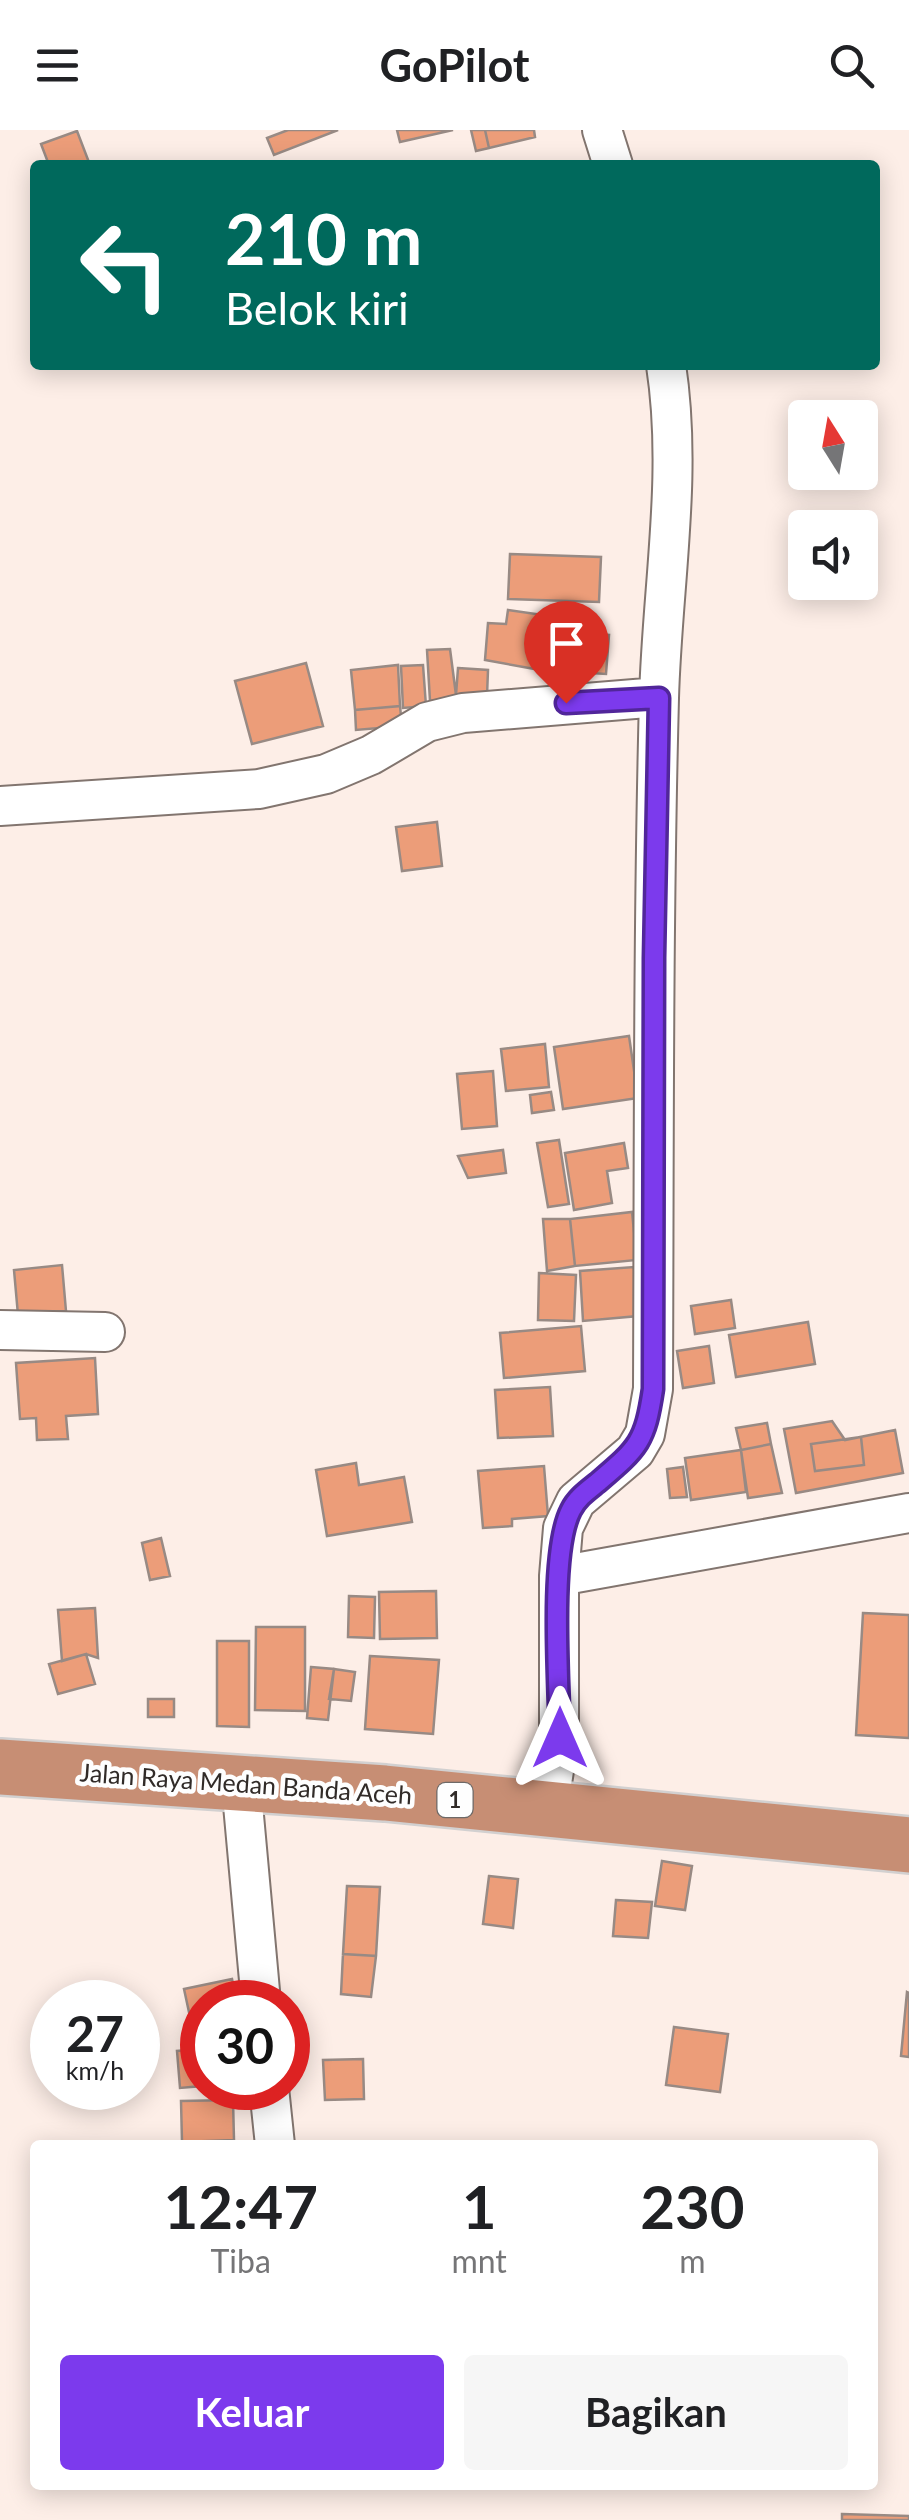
<!DOCTYPE html>
<html lang="id">
<style>
:root{--surface:#fff;--page:#f6f6f6;--text:#202124;--muted:#757577;--accent:#7c3aed}
body{margin:0;font-family:Lato,sans-serif;background:var(--page);color:var(--text);height:100vh;display:flex;flex-direction:column;font-size:38px;white-space:nowrap}
*{box-sizing:border-box;margin:0}
p{font-size:32px;color:var(--muted)}
.icon{flex:none;width:55px;height:55px;fill:none;stroke:currentColor;stroke-width:2;stroke-linecap:round;stroke-linejoin:round}
.map{position:relative;flex:1;overflow:hidden}
.sheet{position:absolute;left:30px;top:2010px;width:848px;height:350px;display:flex;flex-direction:column;background:var(--surface);border-radius:10px;box-shadow:0 5px 25px #0003}
.sheet>*{flex:none}
.top-card{position:absolute;left:30px;top:30px;width:850px;height:210px;border-radius:10px;box-shadow:0 5px 25px #0003;background:#00695c;color:#fff;overflow:hidden}
.needle{width:65px;rotate:349deg}
.controls{position:absolute;left:788px;top:270px;display:grid;gap:20px}
.controls a{display:grid;place-items:center;width:90px;height:90px;border-radius:10px;background:var(--surface);box-shadow:0 5px 25px #0003;font-size:50px}
.speed{position:absolute;left:30px;top:1850px;display:flex;gap:20px;font-size:50px;font-weight:700;text-align:center}
.speed>*{display:grid;place-content:center;width:130px;height:130px;border-radius:50%;background:var(--surface);box-shadow:0 5px 25px #0003;line-height:1}
.speed small{font-size:25px;font-weight:400}
.speed .limit{border:15px solid #d22;background:#fff;color:#111}
.pin{position:absolute;display:grid;place-items:center;width:85px;height:85px;color:#fff;margin:-102px -42px;border-radius:50% 50% 50% 0;rotate:-45deg;box-shadow:0 0 10px #0007}
.pin .icon{rotate:45deg}
.me{position:absolute;width:110px;margin:-55px;rotate:0deg;stroke-linejoin:round;filter:drop-shadow(0 0 8px #0008)}
.turn{display:flex;align-items:center;gap:35px;height:210px;padding:0 30px;font-size:45px}
.turn .icon{width:130px;height:130px;stroke-width:2.5}
.turn b{display:block;font-size:70px;line-height:85px}
.eta{display:flex;justify-content:space-evenly;align-items:center;height:170px;text-align:center}
.eta b{font-size:60px;font-weight:700;line-height:70px}
.button{display:flex;gap:20px;margin-top:auto;padding:20px 30px}
.button a{flex:1;height:115px;border-radius:10px;background:var(--accent);color:#fff;font-size:40px;font-weight:700;line-height:115px;text-align:center}
.button a+a{background:var(--page);color:var(--text)}
header{display:flex;justify-content:space-between;align-items:center;height:130px;padding:0 30px;background:var(--surface);font-size:45px;font-weight:700}
.map>svg:first-child{display:block}
</style>
<header><svg class="icon" aria-label="menu" viewBox="0 0 24 24"><path d="M4 6h16M4 12h16M4 18h16"/></svg>GoPilot<svg class="icon" aria-label="search" viewBox="0 0 24 24"><circle cx="10" cy="10" r="6"/><path d="M15 15l6 6"/></svg></header>
<div class="map">
<svg width="909" height="2390" viewBox="0 0 909 2390">
<rect width="100%" height="100%" fill="#fdeee7"/>
<path fill="#ec9d79" stroke="#988a84" stroke-width="2.5" d="M 288,0 L 338,0 L 274,25 L 267,8 Z
M 397,0 L 453,0 L 400,12 Z
M 471,0 L 485,0 L 489,18 L 476,21 Z
M 485,0 L 534,0 L 535,7 L 489,18 Z
M 77,1 L 90,35 L 49,35 L 41,14 Z
M 510,424 L 601,427 L 599,472 L 508,469 Z
M 508,480 L 543,485 L 540,540 L 485,530 L 488,493 L 506,494 Z
M 543,485 L 598,488 L 596,504 L 609,505 L 606,544 L 540,540 Z
M 450,519 L 456,565 L 453,569 L 430,571 L 427,520 Z
M 306,533 L 323,596 L 252,614 L 235,551 Z
M 398,535 L 400,576 L 355,580 L 351,540 Z
M 423,535 L 426,576 L 403,578 L 401,536 Z
M 458,538 L 488,540 L 487,566 L 456,565 Z
M 400,576 L 402,596 L 356,600 L 355,580 Z
M 437,692 L 442,736 L 402,741 L 396,697 Z
M 629,906 L 638,968 L 563,979 L 554,917 Z
M 545,914 L 549,957 L 506,961 L 501,919 Z
M 493,941 L 497,996 L 462,999 L 457,944 Z
M 551,962 L 554,980 L 532,983 L 530,965 Z
M 559,1010 L 569,1074 L 548,1077 L 537,1013 Z
M 624,1013 L 628,1038 L 607,1041 L 612,1073 L 574,1080 L 565,1023 Z
M 503,1020 L 506,1043 L 468,1048 L 458,1026 Z
M 632,1082 L 637,1130 L 575,1136 L 570,1089 Z
M 543,1089 L 570,1089 L 575,1136 L 547,1141 Z
M 62,1135 L 66,1181 L 18,1185 L 14,1140 Z
M 634,1137 L 638,1186 L 583,1191 L 580,1141 Z
M 539,1143 L 576,1145 L 574,1191 L 538,1190 Z
M 731,1170 L 735,1198 L 695,1204 L 691,1176 Z
M 808,1192 L 815,1234 L 736,1247 L 729,1205 Z
M 581,1196 L 585,1241 L 504,1248 L 500,1203 Z
M 709,1216 L 714,1253 L 683,1258 L 677,1221 Z
M 95,1228 L 98,1284 L 66,1286 L 68,1309 L 37,1310 L 36,1288 L 20,1289 L 16,1233 Z
M 550,1257 L 553,1306 L 498,1308 L 495,1260 Z
M 832,1291 L 845,1310 L 895,1300 L 903,1343 L 796,1363 L 784,1299 Z
M 767,1293 L 771,1314 L 741,1320 L 736,1298 Z
M 861,1307 L 864,1335 L 815,1341 L 811,1314 Z
M 771,1314 L 782,1363 L 748,1368 L 741,1320 Z
M 741,1320 L 746,1362 L 691,1370 L 685,1328 Z
M 356,1333 L 359,1355 L 404,1347 L 412,1392 L 327,1406 L 316,1340 Z
M 544,1336 L 548,1386 L 512,1389 L 512,1396 L 483,1398 L 478,1341 Z
M 683,1337 L 687,1367 L 670,1368 L 667,1339 Z
M 161,1408 L 170,1446 L 150,1450 L 142,1413 Z
M 436,1461 L 437,1508 L 380,1509 L 379,1462 Z
M 349,1466 L 375,1467 L 374,1508 L 348,1507 Z
M 95,1478 L 98,1528 L 86,1524 L 62,1531 L 58,1480 Z
M 863,1483 L 909,1485 L 909,1608 L 856,1605 Z
M 256,1497 L 305,1497 L 305,1581 L 255,1580 Z
M 217,1511 L 249,1511 L 249,1597 L 217,1596 Z
M 86,1524 L 95,1554 L 58,1564 L 49,1534 Z
M 370,1526 L 439,1530 L 433,1604 L 365,1599 Z
M 311,1537 L 334,1539 L 328,1590 L 307,1588 Z
M 334,1539 L 355,1542 L 351,1571 L 329,1569 Z
M 148,1569 L 174,1569 L 174,1587 L 148,1587 Z
M 662,1731 L 692,1736 L 685,1780 L 655,1776 Z
M 489,1746 L 518,1749 L 513,1798 L 483,1794 Z
M 347,1756 L 380,1757 L 376,1826 L 343,1824 Z
M 616,1770 L 652,1772 L 648,1808 L 613,1806 Z
M 343,1824 L 376,1826 L 371,1867 L 341,1864 Z
M 232,1849 L 237,1872 L 202,1872 L 202,1894 L 192,1896 L 184,1859 Z
M 907,1862 L 909,1863 L 909,1927 L 901,1926 Z
M 674,1897 L 728,1904 L 720,1962 L 666,1955 Z
M 202,1919 L 202,1956 L 180,1958 L 177,1921 Z
M 363,1929 L 364,1969 L 325,1970 L 323,1930 Z
M 233,1970 L 234,2010 L 182,2012 L 181,1971 Z
M 842,2384 L 909,2386 L 909,2390 L 842,2390 Z"/>
<g fill="none" stroke-linecap="round" stroke-linejoin="round">
<g stroke="#82756f" stroke-width="42">
<path id="minor" d="M 602,0 L 613,35
M 0,676 L 259,659 L 326,644 L 371,625 L 427,592 L 463,583 L 659,567
M 0,1200 L 105,1202
M 559,1446 L 909,1383
M 241,1653 L 261,1872
M 548,1679 L 559,1608 L 559,1446 L 563,1398 L 576,1371 L 635,1321 L 645,1304 L 653,1259 C 654,1029 653,798 659,568 C 662,458 683,345 666,235
M 269,1958 L 275,2015"/>
</g>
<g stroke="#d2d0d0" stroke-width="60">
<path id="trunk" d="M 0,1637 L 385,1663 L 909,1715"/>
</g>
<use href="#minor" stroke="#fff" stroke-width="38"/>
<use href="#trunk" stroke="#c78e74" stroke-width="55"/>
</g>
<g fill="none" stroke-linecap="round" stroke-linejoin="round">
<g stroke="#51269a" stroke-width="25">
<path id="route" d="M 560,1608 C 559,1555 549,1422 571,1380 C 577,1368 587,1361 597,1353 C 638,1318 645,1313 653,1259 L 654,828 L 659,568 L 566,573"/>
</g>
<use href="#route" stroke="#7c3aed" stroke-width="18"/>
</g>
<g text-anchor="middle" stroke-width="9" stroke-linejoin="round" paint-order="stroke">
<rect fill="#fefefe" stroke="#6e6a68" stroke-width="2.5" x="437.5" y="1653" width="35" height="34" rx="8"/>
<g font-size="22" font-weight="bold" fill="#312b28">
<text x="455" y="1678">1</text>
</g>
<g font-size="25" fill="#312b28" stroke="#fefefe">
<text transform="translate(246 1654) rotate(4)" y="9">Jalan Raya Medan Banda Aceh</text>
</g>
</g>
</svg>
<div class="controls">
<a><svg class="needle" viewBox="-14 -14 28 28"><path d="M0-13l5 13h-10z" fill="#e53935"/><path d="M0 13l5-13h-10z" fill="#757577"/></svg></a>
<a><svg class="icon" aria-label="sound" viewBox="0 0 24 24"><path d="M4 9h4l5-4v14l-5-4H4zM17 9q2 3 0 6"/></svg></a>
</div>
<div class="speed"><div>27<small>km/h</small></div><div class="limit">30</div></div>
<div class="pin" style="left:566px;top:573px;background:#d93025"><svg class="icon" aria-label="arrive" viewBox="0 0 24 24"><path d="M6 21V4h12l-3 4 3 4H6"/></svg></div>
<svg class="me" style="left:560px;top:1608px" viewBox="-20 -20 40 40"><path d="M0-17L14 15 0 8-14 15z" fill="#7c3aed" stroke="#fff" stroke-width="4"/></svg>
<div class="top-card">
<div class="turn"><svg class="icon" aria-label="left" viewBox="0 0 24 24"><path d="M17 20v-9H6M10 6l-5 5 5 5"/></svg><div><b>210 m</b>Belok kiri</div></div>
</div>
<section class="sheet">
<div class="eta">
<div><b>12:47</b><p>Tiba</p></div>
<div><b>1</b><p>mnt</p></div>
<div><b>230</b><p>m</p></div>
</div>
<div class="button"><a>Keluar</a><a>Bagikan</a></div>
</section>
</div>
